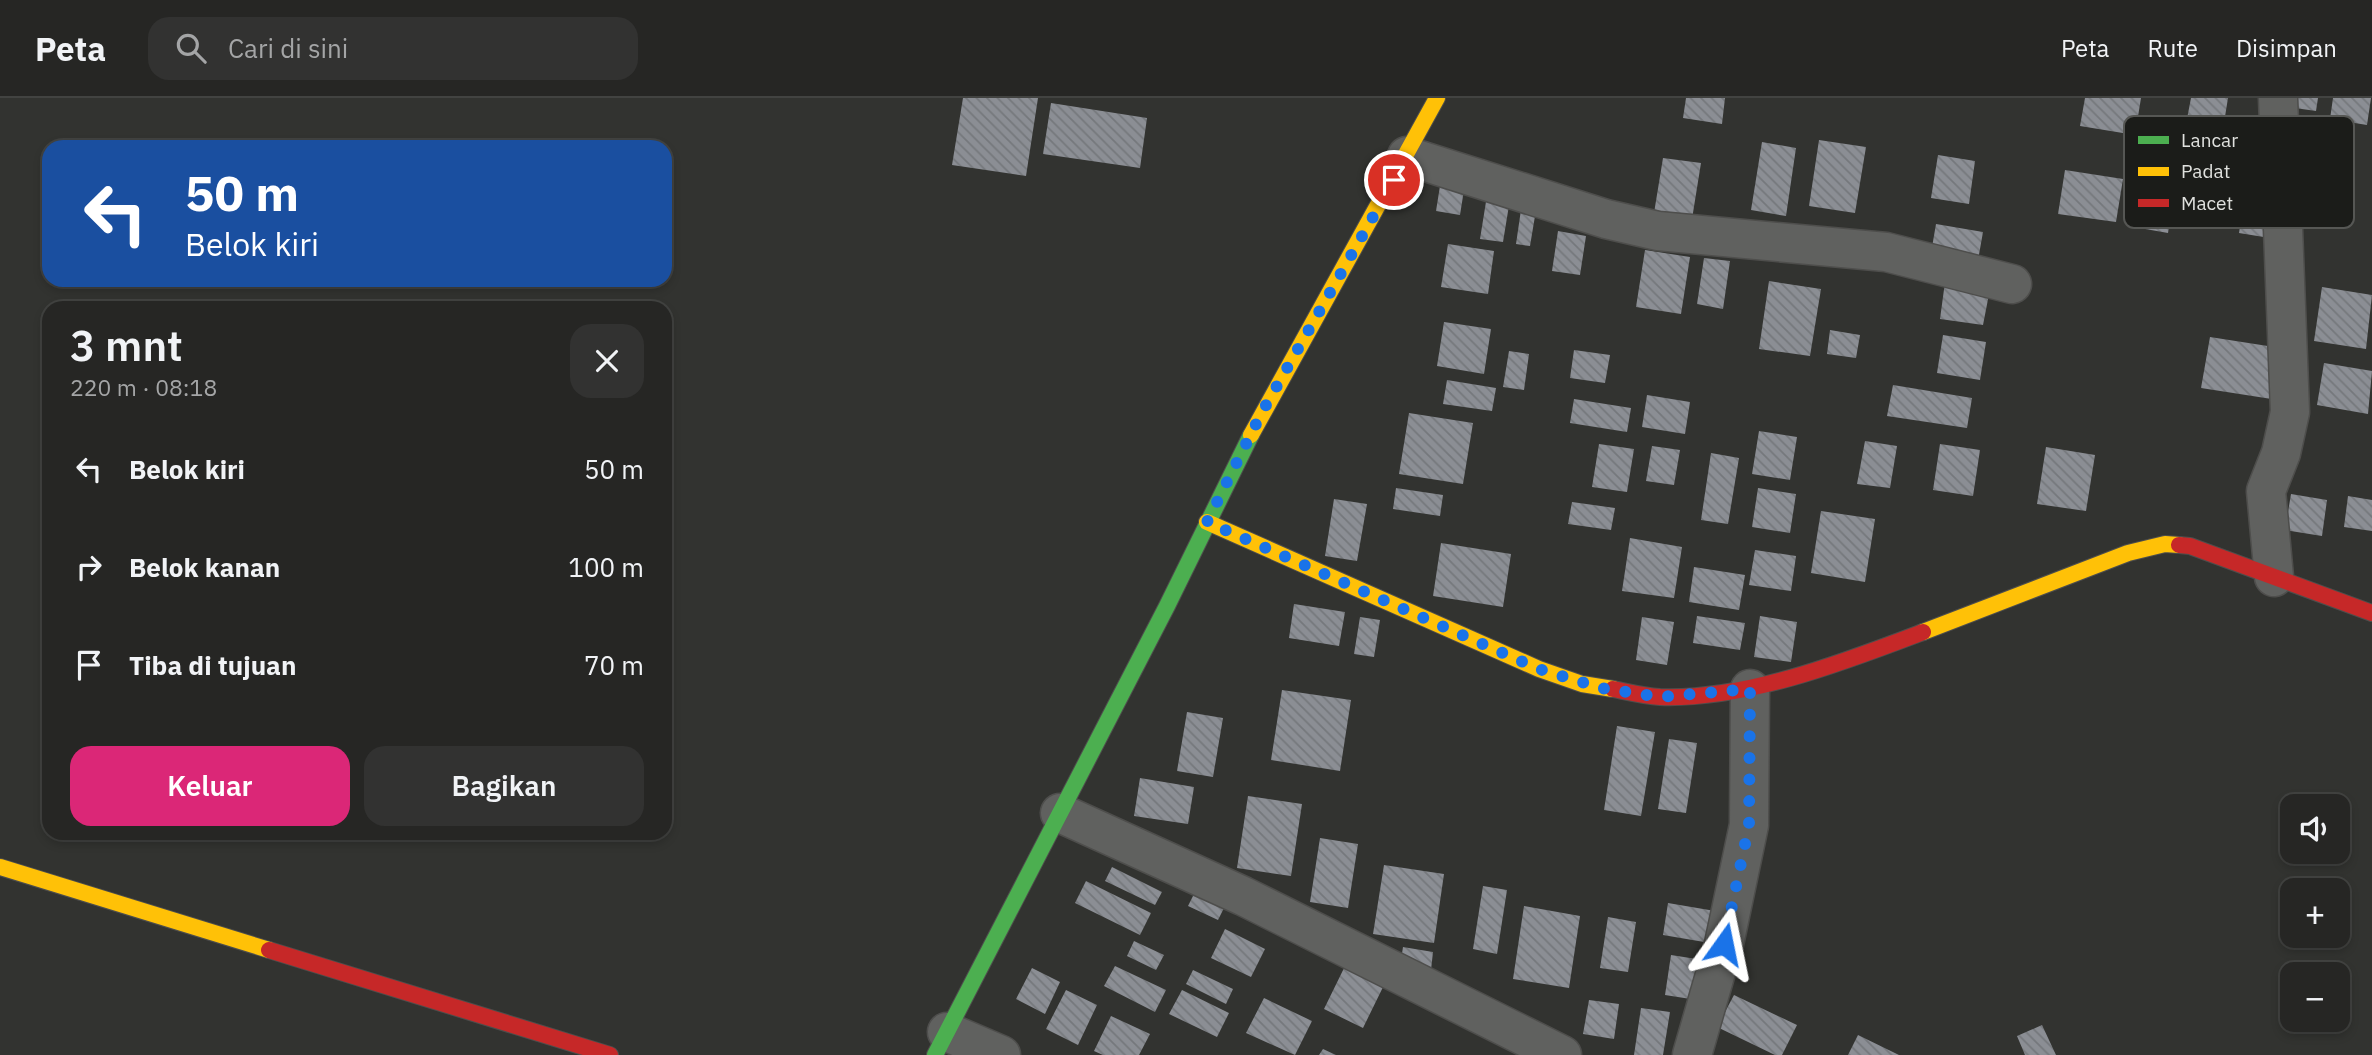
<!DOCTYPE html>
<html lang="id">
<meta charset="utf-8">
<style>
:root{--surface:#262624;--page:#323231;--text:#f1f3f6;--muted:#a4a5a6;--line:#424341;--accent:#db2777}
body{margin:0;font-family:"IBM Plex Sans",sans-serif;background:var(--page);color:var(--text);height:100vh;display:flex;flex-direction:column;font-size:26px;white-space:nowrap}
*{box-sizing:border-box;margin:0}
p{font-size:23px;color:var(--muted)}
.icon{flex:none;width:38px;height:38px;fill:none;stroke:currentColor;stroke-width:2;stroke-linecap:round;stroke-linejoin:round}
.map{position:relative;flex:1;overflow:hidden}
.drawer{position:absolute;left:42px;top:203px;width:630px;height:539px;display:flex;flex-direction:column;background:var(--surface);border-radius:21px;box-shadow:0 4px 10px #0003,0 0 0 2px var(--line)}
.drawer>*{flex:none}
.hud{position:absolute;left:42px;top:42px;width:630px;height:147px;border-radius:21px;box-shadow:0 4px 10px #0003,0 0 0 2px var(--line);background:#1a4fa0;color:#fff;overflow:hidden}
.buttons{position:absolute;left:2280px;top:696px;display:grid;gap:14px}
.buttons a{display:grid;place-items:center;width:70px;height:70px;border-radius:14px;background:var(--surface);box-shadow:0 4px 10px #0003,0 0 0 2px var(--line);font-size:35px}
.pin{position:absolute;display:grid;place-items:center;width:60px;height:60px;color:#fff;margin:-30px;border:4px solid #fff;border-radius:50%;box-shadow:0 2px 7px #0007}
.me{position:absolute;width:77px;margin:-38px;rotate:12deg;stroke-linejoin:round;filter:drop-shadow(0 0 5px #0008)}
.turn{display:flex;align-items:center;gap:24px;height:147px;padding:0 28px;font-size:32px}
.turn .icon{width:91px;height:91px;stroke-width:2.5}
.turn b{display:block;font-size:49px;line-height:60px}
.round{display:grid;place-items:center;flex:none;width:74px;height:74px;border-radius:21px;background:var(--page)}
.headline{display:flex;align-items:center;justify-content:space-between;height:119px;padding:0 28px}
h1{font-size:42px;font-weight:600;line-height:52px}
.button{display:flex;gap:14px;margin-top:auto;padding:14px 28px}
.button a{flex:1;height:80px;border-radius:21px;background:var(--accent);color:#fff;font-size:28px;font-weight:600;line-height:80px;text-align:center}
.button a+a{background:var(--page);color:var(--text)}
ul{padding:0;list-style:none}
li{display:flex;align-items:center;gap:21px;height:98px;padding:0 28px}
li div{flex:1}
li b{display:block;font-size:26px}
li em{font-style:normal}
header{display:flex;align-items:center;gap:42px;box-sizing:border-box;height:98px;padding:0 35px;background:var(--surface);border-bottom:2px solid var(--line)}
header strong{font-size:33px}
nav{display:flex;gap:38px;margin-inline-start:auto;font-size:24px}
.search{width:490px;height:63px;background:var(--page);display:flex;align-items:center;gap:18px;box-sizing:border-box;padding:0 24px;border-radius:21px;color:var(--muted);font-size:26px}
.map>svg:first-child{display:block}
</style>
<header>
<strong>Peta</strong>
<div class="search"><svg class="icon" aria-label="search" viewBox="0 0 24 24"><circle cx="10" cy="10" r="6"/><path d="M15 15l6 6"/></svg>Cari di sini</div>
<nav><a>Peta</a><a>Rute</a><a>Disimpan</a></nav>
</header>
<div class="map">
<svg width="2372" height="957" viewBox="0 0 2372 957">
<defs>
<pattern id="building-back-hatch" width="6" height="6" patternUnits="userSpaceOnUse" patternTransform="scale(1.75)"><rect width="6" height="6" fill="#8b8e94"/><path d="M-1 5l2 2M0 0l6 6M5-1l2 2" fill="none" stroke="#75787c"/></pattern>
</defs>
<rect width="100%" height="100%" fill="#323330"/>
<path fill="url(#building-back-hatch)" d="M 963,0 L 1038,0 L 1026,78 L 952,67 Z
M 1686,0 L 1725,0 L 1722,26 L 1683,20 Z
M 2085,0 L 2141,0 L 2135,37 L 2080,28 Z
M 2191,0 L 2228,0 L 2223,31 L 2186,26 Z
M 2282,0 L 2318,0 L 2316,13 L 2281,8 Z
M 2333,0 L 2371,0 L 2367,27 L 2330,21 Z
M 1051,5 L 1147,20 L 1140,70 L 1043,56 Z
M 1819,42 L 1866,49 L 1855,115 L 1809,108 Z
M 1762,44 L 1796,50 L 1786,118 L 1751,112 Z
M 1938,57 L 1975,63 L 1969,106 L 1931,100 Z
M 1663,60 L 1701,65 L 1692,121 L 1654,115 Z
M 1443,69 L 1467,73 L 1460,117 L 1436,113 Z
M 2065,72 L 2123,81 L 2116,124 L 2058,116 Z
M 2142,80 L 2176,86 L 2168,135 L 2134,129 Z
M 1489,85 L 1512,89 L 1503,144 L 1480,141 Z
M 2246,90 L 2283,96 L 2276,141 L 2239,135 Z
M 1523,98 L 1538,100 L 1530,148 L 1516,146 Z
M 1936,126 L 1983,134 L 1977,168 L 1930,161 Z
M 1558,133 L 1586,138 L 1580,177 L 1552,173 Z
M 1448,146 L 1494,153 L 1488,196 L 1441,189 Z
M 1645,152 L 1690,159 L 1681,216 L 1636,209 Z
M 1704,160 L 1730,163 L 1723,211 L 1697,206 Z
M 1769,183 L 1821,191 L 1810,258 L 1759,251 Z
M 1945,184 L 1990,191 L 1983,227 L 1940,221 Z
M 2322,189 L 2372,197 L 2366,251 L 2314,243 Z
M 1444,224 L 1491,231 L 1484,276 L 1437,268 Z
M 1830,232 L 1860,237 L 1856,260 L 1827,256 Z
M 1943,237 L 1986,244 L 1980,282 L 1937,275 Z
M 2210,239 L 2287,251 L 2278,302 L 2201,290 Z
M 1574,252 L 1610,257 L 1605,285 L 1570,280 Z
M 1509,253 L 1529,256 L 1524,292 L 1503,289 Z
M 2324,265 L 2372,273 L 2368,316 L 2317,307 Z
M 1447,282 L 1496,290 L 1492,313 L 1443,306 Z
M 1893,287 L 1972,300 L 1967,330 L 1887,318 Z
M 1647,297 L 1690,304 L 1685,336 L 1642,329 Z
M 1574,301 L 1631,310 L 1627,334 L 1570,325 Z
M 1409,315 L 1473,325 L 1463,386 L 1399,376 Z
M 1759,333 L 1797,339 L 1790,382 L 1752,376 Z
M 1865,343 L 1897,348 L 1890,390 L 1857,386 Z
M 1599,346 L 1634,351 L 1627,394 L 1592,389 Z
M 1940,346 L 1980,352 L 1973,398 L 1933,392 Z
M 1652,348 L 1680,352 L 1674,387 L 1646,383 Z
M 2046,349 L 2095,357 L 2086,413 L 2037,406 Z
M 1711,355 L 1739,360 L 1728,426 L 1701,422 Z
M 1396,390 L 1443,397 L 1440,418 L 1393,411 Z
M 1758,390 L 1796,396 L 1790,435 L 1752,429 Z
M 2291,396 L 2327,402 L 2322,438 L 2285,432 Z
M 2348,398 L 2372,402 L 2372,433 L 2344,429 Z
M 1334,401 L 1367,406 L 1357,463 L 1325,458 Z
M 1572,404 L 1615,410 L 1611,432 L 1568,426 Z
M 1821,413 L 1875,421 L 1865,484 L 1811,475 Z
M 1630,440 L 1682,449 L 1674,500 L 1622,493 Z
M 1441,445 L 1511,456 L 1503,509 L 1433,498 Z
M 1755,452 L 1796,458 L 1791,493 L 1749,487 Z
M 1694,469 L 1745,477 L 1739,512 L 1689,504 Z
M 1294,506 L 1345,514 L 1339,548 L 1289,540 Z
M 1697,518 L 1745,525 L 1740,552 L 1693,545 Z
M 1760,518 L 1797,524 L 1791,564 L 1754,559 Z
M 1360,519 L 1380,522 L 1374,559 L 1354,556 Z
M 1642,519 L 1674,524 L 1667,567 L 1636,562 Z
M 1282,592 L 1351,602 L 1340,673 L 1271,662 Z
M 1187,614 L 1223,620 L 1213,679 L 1177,673 Z
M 1617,628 L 1655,634 L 1641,718 L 1604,712 Z
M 1669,641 L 1697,645 L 1686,715 L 1658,711 Z
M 1140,680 L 1194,689 L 1188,726 L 1134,718 Z
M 1248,698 L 1302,706 L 1291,778 L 1237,770 Z
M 1320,740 L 1358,746 L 1348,810 L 1310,804 Z
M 1384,767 L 1444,776 L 1434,845 L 1373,836 Z
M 1112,769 L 1162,794 L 1155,807 L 1105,783 Z
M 1086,783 L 1151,815 L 1140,837 L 1075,805 Z
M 1200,784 L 1230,798 L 1218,822 L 1188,808 Z
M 1483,788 L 1507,792 L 1497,856 L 1473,851 Z
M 1668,805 L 1715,813 L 1710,845 L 1663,837 Z
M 1524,808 L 1580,818 L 1569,890 L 1513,881 Z
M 1608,819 L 1636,824 L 1628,874 L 1600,870 Z
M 1225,831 L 1265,851 L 1251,879 L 1211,860 Z
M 1134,843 L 1164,857 L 1156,872 L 1127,858 Z
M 1403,849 L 1433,854 L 1430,881 L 1399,875 Z
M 1671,857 L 1703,862 L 1697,902 L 1665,897 Z
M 1346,866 L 1385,885 L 1363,930 L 1324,911 Z
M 1115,868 L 1166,892 L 1155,914 L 1104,888 Z
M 1032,870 L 1060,884 L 1045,916 L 1016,901 Z
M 1193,872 L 1233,891 L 1226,906 L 1186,886 Z
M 1066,892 L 1097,907 L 1078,947 L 1046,931 Z
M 1182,892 L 1229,915 L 1217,939 L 1169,916 Z
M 1734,897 L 1797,927 L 1782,957 L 1775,957 L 1717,929 Z
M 1264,900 L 1312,923 L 1295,957 L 1246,935 Z
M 1589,902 L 1619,906 L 1614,941 L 1583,936 Z
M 1641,910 L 1670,914 L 1663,957 L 1634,957 Z
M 1111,918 L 1150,936 L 1139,957 L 1103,957 L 1094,953 Z
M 2042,927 L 2056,957 L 2025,957 L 2017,938 Z
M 1858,937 L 1899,957 L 1848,957 Z
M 1323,951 L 1336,957 L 1319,957 Z"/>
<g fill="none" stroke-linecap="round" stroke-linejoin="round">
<g stroke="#4e4e4c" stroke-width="41">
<path id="street" d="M 1407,58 L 1606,121 L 1658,133 L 1886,154 L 2012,186
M 2274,479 L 2266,393 L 2281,355 L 2290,314 L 2278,0
M 1060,715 L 1243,798 L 1562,957
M 947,934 L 1001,957
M 1692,957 L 1724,846 L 1749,727 L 1750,591"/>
</g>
<g stroke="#4e4e4c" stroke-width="18">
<path id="fast" d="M 935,957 L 1167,508 L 1251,337"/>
</g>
<g stroke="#4e4e4c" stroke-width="18">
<path id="slow" d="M 1251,337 L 1437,0
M 1207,424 L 1539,571 L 1582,586 L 1613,591
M 1923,534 L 2128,455 L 2165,446 L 2179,447
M 0,769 L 269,852"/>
</g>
<g stroke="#4e4e4c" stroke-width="18">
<path id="jam" d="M 2179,447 L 2190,448 L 2372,515
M 1613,591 C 1628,594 1644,598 1660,599 C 1746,602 1844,564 1923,534
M 269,852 L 610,957"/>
</g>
<use href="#street" stroke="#60615f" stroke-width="38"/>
<use href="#fast" stroke="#4caf50" stroke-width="16"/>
<use href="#slow" stroke="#ffc107" stroke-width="16"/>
<use href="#jam" stroke="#c62828" stroke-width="16"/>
</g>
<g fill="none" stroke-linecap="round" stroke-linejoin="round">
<path stroke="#1a73e8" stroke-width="12" stroke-dasharray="0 21.6" d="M 1394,82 L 1261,316 L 1207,424 L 1539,571 L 1601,590 L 1660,599 L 1750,591 L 1749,727 L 1724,846"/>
</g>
<rect x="2124" y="18" width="230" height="112" rx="10" fill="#1b1c19" stroke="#565754" stroke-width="2"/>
<rect x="2138" y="38" width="31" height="8" fill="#4caf50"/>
<rect x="2138" y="69" width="31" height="9" fill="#ffc107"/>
<rect x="2138" y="101" width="31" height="8" fill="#c62828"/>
<g font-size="19" fill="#e0e1de">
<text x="2181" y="49">Lancar</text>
<text x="2181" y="80">Padat</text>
<text x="2181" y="112">Macet</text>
</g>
</svg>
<div class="buttons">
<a><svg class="icon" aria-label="sound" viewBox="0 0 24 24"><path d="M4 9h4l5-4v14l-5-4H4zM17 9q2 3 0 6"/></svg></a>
<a>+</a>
<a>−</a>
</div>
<div class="pin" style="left:1394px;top:82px;background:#d93025"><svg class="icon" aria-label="arrive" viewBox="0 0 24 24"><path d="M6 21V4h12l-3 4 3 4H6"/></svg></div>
<svg class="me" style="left:1724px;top:846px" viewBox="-20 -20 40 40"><path d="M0-17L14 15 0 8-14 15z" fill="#1a73e8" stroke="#fff" stroke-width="4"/></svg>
<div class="hud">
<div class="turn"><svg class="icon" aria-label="left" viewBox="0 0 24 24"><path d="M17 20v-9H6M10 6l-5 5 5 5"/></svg><div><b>50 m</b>Belok kiri</div></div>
</div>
<section class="drawer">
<div class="headline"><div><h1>3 mnt</h1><p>220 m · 08:18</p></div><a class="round"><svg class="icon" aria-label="close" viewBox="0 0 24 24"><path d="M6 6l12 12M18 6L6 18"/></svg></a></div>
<ul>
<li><svg class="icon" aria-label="left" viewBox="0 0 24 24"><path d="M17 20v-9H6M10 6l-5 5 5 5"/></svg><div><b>Belok kiri</b></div><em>50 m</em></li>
<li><svg class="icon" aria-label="right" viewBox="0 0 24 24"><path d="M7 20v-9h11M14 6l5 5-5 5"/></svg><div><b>Belok kanan</b></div><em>100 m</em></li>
<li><svg class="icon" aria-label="arrive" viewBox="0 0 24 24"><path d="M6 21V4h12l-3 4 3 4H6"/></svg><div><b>Tiba di tujuan</b></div><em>70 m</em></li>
</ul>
<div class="button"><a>Keluar</a><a>Bagikan</a></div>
</section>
</div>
